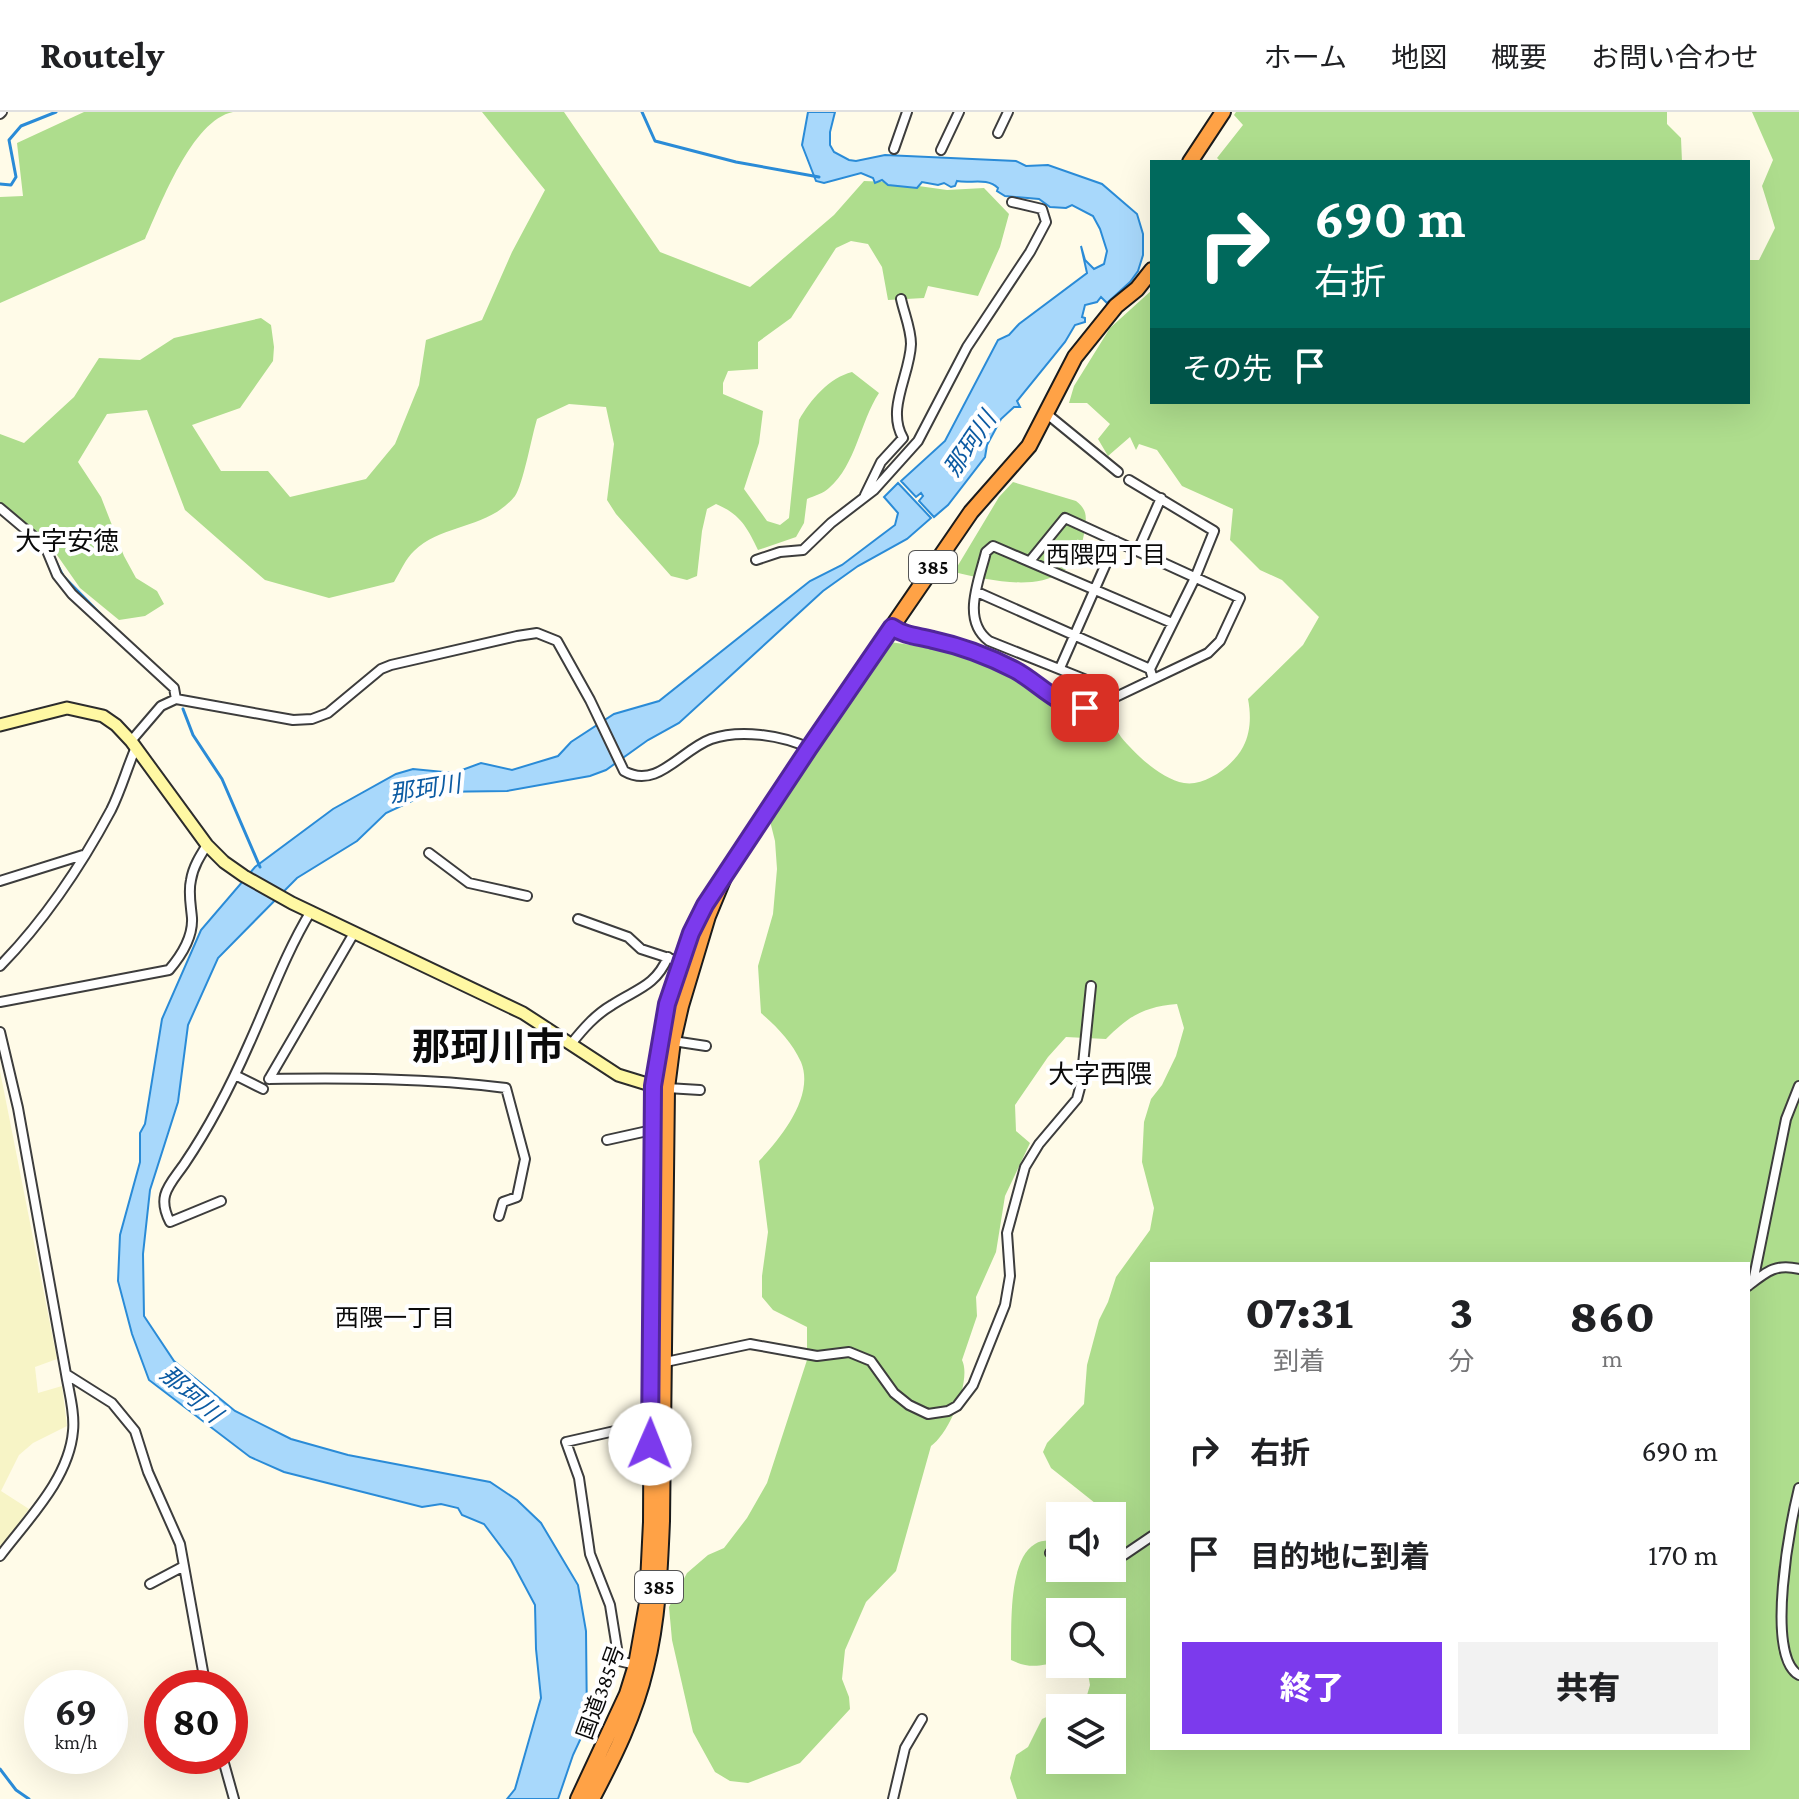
<!DOCTYPE html>
<html lang="ja">
<meta charset="utf-8">
<style>
:root{--surface:#fff;--page:#f2f2f2;--text:#202124;--muted:#757577;--line:#e0e0e0;--accent:#7c3aed}
body{margin:0;font-family:"Crimson Pro","Noto Sans JP",serif;background:var(--page);color:var(--text);height:100vh;display:flex;flex-direction:column;font-size:30px;white-space:nowrap}
*{box-sizing:border-box;margin:0}
p{font-size:26px;color:var(--muted)}
.icon{flex:none;width:44px;height:44px;fill:none;stroke:currentColor;stroke-width:2;stroke-linecap:round;stroke-linejoin:round}
.map{position:relative;flex:1;overflow:hidden}
.sheet{position:absolute;left:1150px;top:1150px;width:600px;height:488px;display:flex;flex-direction:column;background:var(--surface);border-radius:0px;box-shadow:0 8px 32px #0002}
.sheet>*{flex:none}
.banner{position:absolute;left:1150px;top:48px;width:600px;height:244px;border-radius:0px;box-shadow:0 8px 32px #0002;background:#00695c;color:#fff;overflow:hidden}
.buttons{position:absolute;left:1046px;top:1390px;display:grid;gap:16px}
.buttons a{display:grid;place-items:center;width:80px;height:80px;border-radius:0px;background:var(--surface);box-shadow:0 8px 32px #0002;font-size:40px}
.speed{position:absolute;left:24px;top:1558px;display:flex;gap:16px;font-size:40px;font-weight:700;text-align:center}
.speed>*{display:grid;place-content:center;width:104px;height:104px;border-radius:50%;background:var(--surface);box-shadow:0 8px 32px #0002;line-height:1}
.speed small{font-size:20px;font-weight:400}
.speed .limit{border:12px solid #d22;background:#fff;color:#111}
.pin{position:absolute;display:grid;place-items:center;width:68px;height:68px;color:#fff;margin:-34px;border-radius:16px;box-shadow:0 4px 12px #0006}
.me{position:absolute;width:88px;margin:-44px;rotate:1deg;stroke-linejoin:round;filter:drop-shadow(0 0 6px #0008)}
.turn{display:flex;align-items:center;gap:28px;height:168px;padding:0 32px;font-size:36px}
.turn .icon{width:104px;height:104px;stroke-width:2.5}
.turn b{display:block;font-size:56px;line-height:68px}
.then{display:flex;align-items:center;height:76px;padding:0 32px;background:#0003;gap:16px;font-size:30px}
.eta{display:flex;justify-content:space-evenly;align-items:center;height:136px;text-align:center}
.eta b{font-size:48px;font-weight:800;line-height:56px}
.button{display:flex;gap:16px;margin-top:auto;padding:16px 32px}
.button a{flex:1;height:92px;border-radius:0px;background:var(--accent);color:#fff;font-size:32px;font-weight:800;line-height:92px;text-align:center}
.button a+a{background:var(--page);color:var(--text)}
ul{padding:0;list-style:none}
li{display:flex;align-items:center;gap:24px;height:104px;padding:0 32px}
li div{flex:1}
li b{display:block;font-size:30px}
li em{font-style:normal}
header{display:flex;align-items:center;gap:48px;box-sizing:border-box;height:112px;padding:0 40px;background:var(--surface);border-bottom:2px solid var(--line)}
header strong{font-size:38px}
nav{display:flex;gap:44px;margin-inline-start:auto;font-size:28px}
.map>svg:first-child{display:block}
</style>
<header>
<strong>Routely</strong>
<nav><a>ホーム</a><a>地図</a><a>概要</a><a>お問い合わせ</a></nav>
</header>
<div class="map">
<svg width="1799" height="1687" viewBox="0 0 1799 1687">
<rect width="100%" height="100%" fill="#fffbe8"/>
<path fill="#f7f4c6" d="M 0,959 L 57,1247 L 35,1255 L 38,1281 L 62,1274 L 67,1314 L 33,1331 L 19,1343 L 1,1379 L 29,1397 L 0,1436 Z"/>
<path fill="#aedd8d" fill-rule="evenodd" d="M 84,0 L 233,0 C 192,8 161,92 145,127 L 0,191 L 0,85 L 23,84 L 17,31 Z
M 482,0 L 564,0 L 660,140 L 750,175 L 834,103 L 864,69 L 890,70 L 947,78 L 984,76 L 1009,102 L 1000,135 L 978,184 L 928,174 L 924,186 L 888,188 L 882,155 L 868,132 L 851,129 L 836,136 L 791,206 L 758,230 L 758,257 L 728,259 L 723,271 L 723,282 L 763,299 L 759,331 L 744,377 L 767,409 L 780,413 L 789,406 L 799,308 C 811,287 829,266 852,260 L 879,281 C 860,310 856,353 829,376 C 824,381 814,384 807,387 L 804,411 L 796,425 L 758,438 C 747,415 740,402 716,392 L 707,397 L 702,419 L 697,464 L 687,468 L 671,464 L 616,402 L 607,388 L 614,332 L 606,295 L 569,292 L 537,307 C 532,323 523,373 515,384 C 487,418 443,411 414,439 C 406,446 400,460 394,470 L 329,486 L 265,468 L 185,398 L 147,298 L 107,302 L 78,350 L 101,385 L 124,444 L 136,466 L 157,479 L 164,492 L 145,504 L 119,508 L 80,476 L 57,443 L 0,397 L 0,322 L 24,331 L 74,285 L 99,246 L 140,248 L 174,226 L 261,206 L 271,213 L 274,235 L 273,249 L 240,296 L 192,313 L 221,359 L 268,359 L 290,385 L 366,367 L 395,332 L 419,273 L 426,228 L 482,208 L 512,140 L 545,78 Z
M 1236,0 L 1667,0 L 1667,12 L 1681,26 L 1682,50 L 1221,50 L 1217,46 L 1243,13 L 1234,3 Z
M 1752,0 L 1799,0 L 1799,1687 L 1017,1687 L 1010,1666 L 1016,1643 L 1028,1635 L 1042,1607 L 1060,1599 L 1060,1648 L 1112,1648 L 1112,1596 L 1069,1596 L 1085,1590 L 1090,1573 L 1087,1556 L 1080,1552 L 1112,1552 L 1112,1500 L 1060,1500 L 1060,1549 C 1040,1554 1030,1557 1011,1548 C 1012,1519 1007,1448 1035,1432 C 1042,1427 1052,1429 1060,1429 L 1060,1456 L 1112,1456 L 1112,1404 L 1106,1404 L 1100,1395 L 1051,1356 L 1043,1340 L 1047,1331 L 1084,1292 L 1087,1253 L 1099,1208 L 1108,1190 L 1116,1165 L 1150,1118 L 1154,1096 L 1142,1050 L 1144,1010 L 1151,987 L 1162,973 L 1176,944 L 1184,916 L 1177,892 C 1143,895 1129,904 1106,927 L 1066,925 L 1048,945 L 1015,993 L 1016,1019 L 1030,1031 L 1005,1084 L 996,1140 L 976,1185 L 977,1204 L 962,1248 C 972,1268 949,1322 931,1334 L 896,1459 L 866,1490 L 845,1538 L 842,1567 L 849,1585 L 850,1597 L 800,1651 L 748,1671 L 730,1669 L 715,1660 L 693,1620 L 672,1528 L 669,1495 L 687,1461 L 708,1443 L 724,1436 L 747,1406 L 767,1371 L 807,1248 L 807,1215 L 773,1198 L 762,1185 L 762,1164 L 768,1120 L 759,1049 C 781,1026 815,984 801,950 C 792,930 777,915 761,901 L 758,854 L 773,802 L 777,757 L 775,729 L 769,705 L 889,530 C 947,536 998,555 1050,581 C 1063,587 1074,598 1087,603 C 1095,606 1102,605 1110,611 C 1115,614 1117,619 1121,625 C 1135,642 1161,667 1184,671 C 1205,675 1234,653 1243,635 C 1251,620 1251,603 1248,587 L 1303,533 L 1319,505 L 1282,468 L 1260,458 L 1230,428 L 1233,397 L 1182,374 L 1157,338 L 1139,332 L 1136,338 L 1130,325 L 1108,344 L 1098,327 L 1110,312 L 1087,291 L 1069,291 L 1074,274 L 1110,216 L 1152,178 L 1152,290 L 1748,290 L 1748,148 L 1759,148 L 1775,116 L 1762,74 L 1773,48 ZM 1152,1152 L 1748,1152 L 1748,1636 L 1152,1636 Z
M 1013,370 L 1076,389 C 1089,399 1086,407 1084,422 C 1073,488 1001,471 954,460 L 999,385 Z"/>
<path fill="#a8d8fb" stroke="#2a8bd7" stroke-width="2" d="M 808,0 L 835,0 L 830,20 L 830,33 L 834,40 L 849,48 L 856,49 L 885,43 L 1016,49 L 1026,54 L 1048,53 L 1102,72 L 1137,102 L 1143,122 L 1143,143 L 1138,159 L 1130,170 L 1107,191 L 1101,185 L 1097,190 L 1085,193 L 1082,205 L 1085,206 L 1085,210 L 1075,213 L 1065,230 L 1017,289 L 1020,295 L 1014,295 L 1001,307 L 987,333 L 985,345 L 948,393 L 934,405 L 919,389 L 923,384 L 921,381 L 916,385 L 901,369 L 945,329 L 998,228 L 1009,223 L 1019,212 L 1087,161 L 1081,134 L 1085,148 L 1094,157 L 1104,152 L 1107,139 L 1100,117 L 1093,104 L 1072,93 L 1066,96 L 1050,95 L 1039,87 L 1005,84 L 997,79 L 998,76 C 987,65 970,72 957,69 L 955,74 L 951,75 L 944,71 L 938,73 L 922,70 L 917,76 L 888,73 L 882,68 L 875,71 L 873,66 L 861,61 L 824,71 L 816,69 L 802,33 Z
M 898,371 L 931,406 L 907,427 L 858,454 L 823,479 L 679,611 L 648,628 L 606,658 L 590,664 L 507,679 L 431,680 L 386,701 L 357,729 L 297,766 L 218,846 L 188,913 L 178,990 L 150,1078 L 143,1142 L 144,1204 L 174,1249 L 235,1299 L 291,1327 L 348,1343 L 490,1370 L 517,1388 L 541,1411 L 578,1473 L 586,1519 L 587,1613 L 573,1643 L 558,1687 L 507,1687 L 515,1677 L 541,1586 L 536,1537 L 535,1493 L 511,1448 L 484,1412 L 462,1403 L 458,1396 L 441,1392 L 422,1395 L 284,1360 L 250,1345 L 149,1268 L 132,1222 L 118,1169 L 120,1123 L 140,1050 L 140,1021 L 145,1012 L 162,907 L 201,818 L 255,755 L 333,697 L 396,662 L 413,657 L 454,661 L 481,651 L 512,658 L 558,644 L 571,630 L 614,602 L 659,589 L 810,469 L 842,453 L 879,425 L 895,413 L 898,401 L 884,385 Z"/>
<g fill="none" stroke-linecap="round" stroke-linejoin="round">
<path stroke="#2a8bd7" stroke-width="3" d="M 642,0 L 655,29 L 736,50 L 819,65
M 0,72 L 11,73 L 16,65 L 9,28 L 21,14 L 56,0
M 48,434 L 63,464 L 115,517
M 183,597 L 193,623 L 222,667 L 260,755
M 0,1657 L 16,1678 L 29,1687"/>
<g stroke="#3d3d3d" stroke-width="12">
<path id="street" d="M 0,2 L 2,0
M 998,21 L 1008,0
M 894,37 L 907,0
M 941,38 L 959,0
M 1047,302 L 1118,360
M 1129,368 L 1214,419 L 1195,466 L 1150,557 L 1153,567
M 865,383 L 881,350 L 903,326 C 886,297 910,263 911,232 C 911,217 904,201 901,187
M 0,396 L 45,434 L 57,463 L 72,482 L 174,576 L 176,587
M 1138,438 L 1161,386
M 756,448 L 780,440 L 803,438 L 831,411 L 874,378 L 918,329 L 967,235 L 1030,140 L 1046,110 L 1042,97 L 1012,90
M 977,480 L 1150,557
M 892,515 L 903,522 L 934,528 L 975,540 L 1016,558 L 1066,592 L 1081,597 L 1091,597 L 1101,592 L 1208,541 L 1220,529 L 1240,486 L 1065,406 L 1030,449
M 1060,556 L 1116,429
M 1085,596 L 1094,571 L 989,529 C 961,508 979,469 986,440 L 993,434 L 1172,511
M 131,629 L 161,594 L 176,587 L 293,608 L 312,607 L 328,601 L 381,557 L 391,553 L 517,524 L 537,521 L 557,529 L 590,588 L 624,659 C 657,678 681,638 711,627 C 740,617 781,623 809,636
M 429,741 L 469,771 L 527,784
M 0,769 L 83,743
M 578,807 L 628,825 L 641,837 L 684,851
M 0,854 C 44,809 81,754 111,698 C 121,678 127,656 136,635
M 0,890 L 169,858 C 181,844 193,825 192,806 C 191,794 188,780 191,768 C 193,755 200,744 207,733
M 0,920 L 18,996 L 66,1262 L 112,1291 L 135,1319 L 148,1360 L 180,1432 L 206,1576
M 673,929 L 706,934
M 571,932 C 583,917 595,903 612,893 C 636,877 655,875 668,845
M 235,963 L 263,977
M 269,967 C 348,966 428,966 506,976 L 525,1047 L 517,1085 L 503,1090 L 499,1104
M 269,967 L 354,821
M 667,976 L 700,978
M 607,1028 L 652,1018
M 221,1089 L 170,1110 C 156,1083 170,1073 185,1051 C 210,1014 231,973 249,932 C 269,888 285,842 311,799
M 1753,1170 L 1786,1007 L 1799,974
M 1748,1174 C 1766,1160 1776,1151 1799,1157
M 661,1251 L 750,1232 L 817,1244 L 849,1240 L 871,1249 L 894,1281 L 909,1293 L 928,1302 L 948,1299 L 957,1294 L 973,1273 L 1005,1193 L 1010,1164 L 1007,1121 L 1025,1055 L 1039,1032 L 1077,987 L 1081,972 L 1091,874
M 1799,1376 C 1791,1409 1764,1544 1799,1563
M 1050,1441 L 1060,1435
M 0,1444 C 27,1408 69,1367 73,1319 C 75,1301 69,1280 66,1262
M 1112,1445 L 1124,1443 L 1152,1424
M 150,1472 L 184,1454
M 636,1553 L 619,1549 L 610,1493 L 590,1442 L 579,1366 L 566,1330 L 650,1311
M 222,1644 L 234,1687
M 893,1687 L 905,1636 L 922,1607"/>
</g>
<g stroke="#2c2c2c" stroke-width="15">
<path id="secondary" d="M 0,613 L 67,596 L 103,604 L 116,613 L 131,629 L 207,733 L 224,750 L 244,764 L 292,791 L 523,901 L 618,963 L 657,975"/>
</g>
<g stroke="#1b1b1b" stroke-width="18">
<path id="highway" d="M 1190,50 L 1223,0
M 578,1687 L 627,1582 L 636,1553 L 647,1491 L 651,1410 L 653,974 L 667,892 L 691,821 L 703,797
M 592,1687 C 614,1645 635,1603 646,1556 C 658,1508 660,1458 662,1409 L 667,976 L 673,929 L 681,894 L 708,804 L 725,763 L 809,636 L 971,400 L 1029,334 L 1075,245 L 1116,194 L 1137,177 L 1152,158"/>
</g>
<use href="#street" stroke="#fff" stroke-width="8"/>
<use href="#secondary" stroke="#fff8a3" stroke-width="11"/>
<use href="#highway" stroke="#ffa246" stroke-width="14"/>
</g>
<g fill="none" stroke-linecap="round" stroke-linejoin="round">
<g stroke="#51269a" stroke-width="20">
<path id="route" d="M 650,1332 L 653,974 L 667,892 L 691,821 L 705,793 L 809,636 L 892,515 C 905,524 918,524 933,528 C 961,534 990,545 1015,558 C 1038,570 1059,596 1085,596"/>
</g>
<use href="#route" stroke="#7c3aed" stroke-width="14"/>
</g>
<g text-anchor="middle" stroke-width="8" stroke-linejoin="round" paint-order="stroke">
<g fill="#fff" stroke="#545454" stroke-width="2">
<rect x="909" y="439" width="48" height="32" rx="6"/>
<rect x="635" y="1459" width="48" height="32" rx="6"/>
</g>
<g font-size="20" font-weight="bold" fill="#0a0a0a">
<text x="933" y="462">385</text>
<text x="659" y="1482">385</text>
</g>
<g font-size="22" fill="#0a0a0a" stroke="#fff">
<text transform="translate(600 1580) rotate(-70)" y="8">国道385号</text>
</g>
<g font-size="24" font-style="italic" fill="#0c5ba3" stroke="#fff">
<text transform="translate(970 332) rotate(-56)" y="8">那珂川</text>
<text transform="translate(425 677) rotate(-9)" y="8">那珂川</text>
<text transform="translate(191 1282) rotate(41)" y="8">那珂川</text>
</g>
<g font-size="24" fill="#0a0a0a" stroke="#fff">
<text x="1106" y="451">西隈四丁目</text>
<text x="395" y="1214">西隈一丁目</text>
</g>
<g font-size="26" fill="#0a0a0a" stroke="#fff">
<text x="67" y="438">大字安徳</text>
<text x="1100" y="971">大字西隈</text>
</g>
<g font-size="38" font-weight="bold" fill="#0a0a0a" stroke="#fff">
<text x="488" y="948">那珂川市</text>
</g>
</g>
</svg>
<div class="buttons">
<a><svg class="icon" aria-label="sound" viewBox="0 0 24 24"><path d="M4 9h4l5-4v14l-5-4H4zM17 9q2 3 0 6"/></svg></a>
<a><svg class="icon" aria-label="search" viewBox="0 0 24 24"><circle cx="10" cy="10" r="6"/><path d="M15 15l6 6"/></svg></a>
<a><svg class="icon" aria-label="layers" viewBox="0 0 24 24"><path d="M12 4l9 5-9 5-9-5zM3 14l9 5 9-5"/></svg></a>
</div>
<div class="speed"><div>69<small>km/h</small></div><div class="limit">80</div></div>
<div class="pin" style="left:1085px;top:596px;background:#d93025"><svg class="icon" aria-label="arrive" viewBox="0 0 24 24"><path d="M6 21V4h12l-3 4 3 4H6"/></svg></div>
<svg class="me" style="left:650px;top:1332px" viewBox="-20 -20 40 40"><circle r="19" fill="#fff"/><path d="M0-13L10 11 0 6-10 11z" fill="#7c3aed"/></svg>
<div class="banner">
<div class="turn"><svg class="icon" aria-label="right" viewBox="0 0 24 24"><path d="M7 20v-9h11M14 6l5 5-5 5"/></svg><div><b>690 m</b>右折</div></div>
<div class="then">その先<svg class="icon" aria-label="arrive" viewBox="0 0 24 24"><path d="M6 21V4h12l-3 4 3 4H6"/></svg></div>
</div>
<section class="sheet">
<div class="eta">
<div><b>07:31</b><p>到着</p></div>
<div><b>3</b><p>分</p></div>
<div><b>860</b><p>m</p></div>
</div>
<ul>
<li><svg class="icon" aria-label="right" viewBox="0 0 24 24"><path d="M7 20v-9h11M14 6l5 5-5 5"/></svg><div><b>右折</b></div><em>690 m</em></li>
<li><svg class="icon" aria-label="arrive" viewBox="0 0 24 24"><path d="M6 21V4h12l-3 4 3 4H6"/></svg><div><b>目的地に到着</b></div><em>170 m</em></li>
</ul>
<div class="button"><a>終了</a><a>共有</a></div>
</section>
</div>
